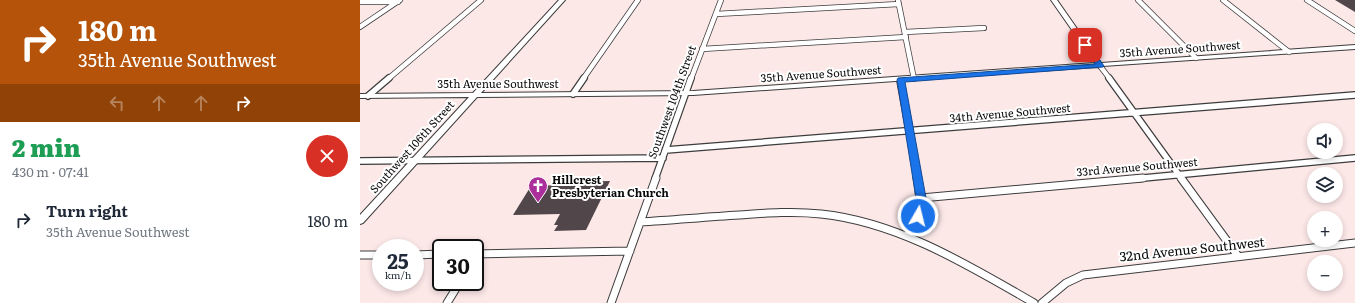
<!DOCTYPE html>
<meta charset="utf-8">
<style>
:root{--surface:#fff;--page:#f2f2f3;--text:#1f2937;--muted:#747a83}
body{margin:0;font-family:Literata,serif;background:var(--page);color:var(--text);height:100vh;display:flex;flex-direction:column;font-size:15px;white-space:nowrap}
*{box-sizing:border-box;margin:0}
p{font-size:13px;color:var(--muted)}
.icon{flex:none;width:22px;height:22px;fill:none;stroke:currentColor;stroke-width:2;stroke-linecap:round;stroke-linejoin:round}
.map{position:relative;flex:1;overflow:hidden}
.sheet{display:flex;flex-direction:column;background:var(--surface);width:360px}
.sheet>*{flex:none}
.guide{background:#b45309;color:#fff;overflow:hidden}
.tools{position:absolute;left:947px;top:123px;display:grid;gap:8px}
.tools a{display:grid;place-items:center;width:36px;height:36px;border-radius:50%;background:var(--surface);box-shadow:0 2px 6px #0003;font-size:20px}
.speed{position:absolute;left:12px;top:239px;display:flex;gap:8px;font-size:20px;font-weight:700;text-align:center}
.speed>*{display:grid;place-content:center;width:52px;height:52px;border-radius:50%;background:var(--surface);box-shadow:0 2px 6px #0003;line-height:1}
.speed small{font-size:10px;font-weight:400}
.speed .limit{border:2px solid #111;border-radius:6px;background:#fff;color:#111}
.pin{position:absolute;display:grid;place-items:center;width:34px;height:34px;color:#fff;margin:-17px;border-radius:8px;box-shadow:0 2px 6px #0006}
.me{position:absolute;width:44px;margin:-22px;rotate:8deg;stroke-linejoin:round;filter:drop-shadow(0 0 3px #0008)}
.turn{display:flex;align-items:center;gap:14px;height:84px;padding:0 12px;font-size:18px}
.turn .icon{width:52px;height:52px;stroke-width:2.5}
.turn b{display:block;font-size:28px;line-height:34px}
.lanes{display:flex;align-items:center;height:38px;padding:0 12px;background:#0003;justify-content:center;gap:20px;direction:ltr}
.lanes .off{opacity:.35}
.round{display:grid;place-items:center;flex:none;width:42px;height:42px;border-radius:21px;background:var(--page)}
.head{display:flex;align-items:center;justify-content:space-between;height:68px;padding:0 12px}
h1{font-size:24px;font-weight:800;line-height:30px;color:#1e9e55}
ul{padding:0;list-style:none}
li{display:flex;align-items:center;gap:12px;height:60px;padding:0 12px}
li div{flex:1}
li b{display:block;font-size:15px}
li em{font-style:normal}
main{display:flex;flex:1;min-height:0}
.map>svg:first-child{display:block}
</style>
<main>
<section class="sheet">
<div class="guide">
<div class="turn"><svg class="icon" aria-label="right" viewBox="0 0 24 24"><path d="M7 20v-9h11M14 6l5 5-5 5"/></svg><div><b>180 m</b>35th Avenue Southwest</div></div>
<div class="lanes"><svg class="icon off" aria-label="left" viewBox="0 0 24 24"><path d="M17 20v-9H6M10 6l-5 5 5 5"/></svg><svg class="icon off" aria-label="ahead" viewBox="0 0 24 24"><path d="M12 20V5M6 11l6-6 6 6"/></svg><svg class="icon off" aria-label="ahead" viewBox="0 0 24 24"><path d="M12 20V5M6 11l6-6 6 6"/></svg><svg class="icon" aria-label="right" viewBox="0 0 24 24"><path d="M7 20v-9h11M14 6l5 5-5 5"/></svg></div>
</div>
<div class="head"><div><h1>2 min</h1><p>430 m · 07:41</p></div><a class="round" style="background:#d93025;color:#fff"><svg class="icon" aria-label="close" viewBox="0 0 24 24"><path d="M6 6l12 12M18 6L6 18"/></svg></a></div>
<ul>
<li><svg class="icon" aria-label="right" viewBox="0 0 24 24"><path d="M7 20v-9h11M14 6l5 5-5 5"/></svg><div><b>Turn right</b><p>35th Avenue Southwest</p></div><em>180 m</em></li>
</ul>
</section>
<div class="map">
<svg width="995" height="303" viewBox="0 0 995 303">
<rect width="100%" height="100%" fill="#fde8e8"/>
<path fill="#51474b" d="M 975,0 L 995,0 L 995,12 Z
M 250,181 L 226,230 L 194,231 L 198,225 L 194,225 L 200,214 L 153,215 L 171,186 L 205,185 L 207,182 Z"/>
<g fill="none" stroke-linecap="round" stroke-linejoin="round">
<g stroke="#3c3c3c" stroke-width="6">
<path id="minor-far2" d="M 538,0 L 554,79
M 778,0 L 836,58
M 863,0 L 929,52
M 947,0 L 995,31
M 0,2 L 38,2
M 356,14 L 539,4
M 0,27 L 40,0
M 545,32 L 624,28
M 342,49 L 546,37
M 740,66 L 750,79
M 28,79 L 121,0
M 223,79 L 278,0
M 331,79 L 361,0"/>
</g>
<g stroke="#3c3c3c" stroke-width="8">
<path id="minor-far1" d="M 749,78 L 822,179
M 540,80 L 558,179
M 213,94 L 224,78
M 8,96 L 29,78
M 306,150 L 995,95
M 0,161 L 303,158
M 295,179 L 331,78
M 773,179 L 995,158"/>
</g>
<g stroke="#3c3c3c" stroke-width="9">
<path id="minor" d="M 821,178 L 878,256
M 561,198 L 783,178
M 280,222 C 313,220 346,217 379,215 C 407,213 434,211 461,214 C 538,222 608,265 674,303
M 547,236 C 561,212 562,205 557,178
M 115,254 L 270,251
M 0,255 L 21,255
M 55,255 L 81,254
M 87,303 L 100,282
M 251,303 L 296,178
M 682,303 L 706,283 L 723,275 L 995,243"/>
</g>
<g stroke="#3c3c3c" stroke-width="2">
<path id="tertiary" d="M 199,0 L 205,0 L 121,93 L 333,91 L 735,63 L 691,0 L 697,0 L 741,63 L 995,45 L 995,49 L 743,66 L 740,68 L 737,67 L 333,95 L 117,97 L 3,223 L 0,224 L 0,215 L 109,97 L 0,98 L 0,94 L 113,93 Z"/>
</g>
<use href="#minor-far2" stroke="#fff" stroke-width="4.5"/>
<use href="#minor-far1" stroke="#fff" stroke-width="5.5"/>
<use href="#minor" stroke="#fff" stroke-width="7"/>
<use href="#tertiary" fill="#fff" fill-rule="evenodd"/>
</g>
<path fill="#1a73e8" stroke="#114b97" d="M 723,43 L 728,43 L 744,66 L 743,67 L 545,82 L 566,198 L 563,216 L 562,219 L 555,219 L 553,216 L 556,198 L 537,80 L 538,78 L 735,64 L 722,45 Z"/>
<defs>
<g id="church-pin" transform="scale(1)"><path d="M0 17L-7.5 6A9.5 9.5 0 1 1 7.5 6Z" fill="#ab2f9a" stroke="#fff"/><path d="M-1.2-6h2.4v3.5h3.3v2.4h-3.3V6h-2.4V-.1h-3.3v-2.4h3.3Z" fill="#fff"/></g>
</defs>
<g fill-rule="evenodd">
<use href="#church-pin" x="178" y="186"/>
</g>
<g text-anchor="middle" stroke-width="4" stroke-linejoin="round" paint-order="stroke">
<g font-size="11" fill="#090909" stroke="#fff">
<text transform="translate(820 49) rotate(-4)" y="4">35th Avenue Southwest</text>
<text transform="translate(461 74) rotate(-4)" y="4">35th Avenue Southwest</text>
<text x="138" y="88">35th Avenue Southwest</text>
<text transform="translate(312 102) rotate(-70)" y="4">Southwest 104th Street</text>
<text transform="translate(650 113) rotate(-5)" y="4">34th Avenue Southwest</text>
<text transform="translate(52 147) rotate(-48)" y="4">Southwest 106th Street</text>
<text transform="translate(777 167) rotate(-5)" y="4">33rd Avenue Southwest</text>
</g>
<g font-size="11" font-weight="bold" fill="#090909" stroke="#fff" text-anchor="start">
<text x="192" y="184">Hillcrest<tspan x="192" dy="13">Presbyterian Church</tspan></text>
</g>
<g font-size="13" fill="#090909" stroke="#fff">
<text transform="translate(832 249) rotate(-6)" y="5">32nd Avenue Southwest</text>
</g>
</g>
</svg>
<div class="tools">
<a><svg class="icon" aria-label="sound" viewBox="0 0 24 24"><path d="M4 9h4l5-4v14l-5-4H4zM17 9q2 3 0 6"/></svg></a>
<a><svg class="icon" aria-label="layers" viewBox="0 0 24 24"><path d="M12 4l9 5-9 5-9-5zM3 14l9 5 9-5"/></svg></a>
<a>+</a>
<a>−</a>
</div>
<div class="speed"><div>25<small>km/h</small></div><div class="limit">30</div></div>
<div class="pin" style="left:725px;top:45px;background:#d93025"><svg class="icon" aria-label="arrive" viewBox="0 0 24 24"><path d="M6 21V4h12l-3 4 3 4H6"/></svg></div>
<svg class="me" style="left:558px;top:216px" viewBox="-20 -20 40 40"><circle r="17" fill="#1a73e8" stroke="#fff" stroke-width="3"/><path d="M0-11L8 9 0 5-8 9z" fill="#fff"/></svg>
</div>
</main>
